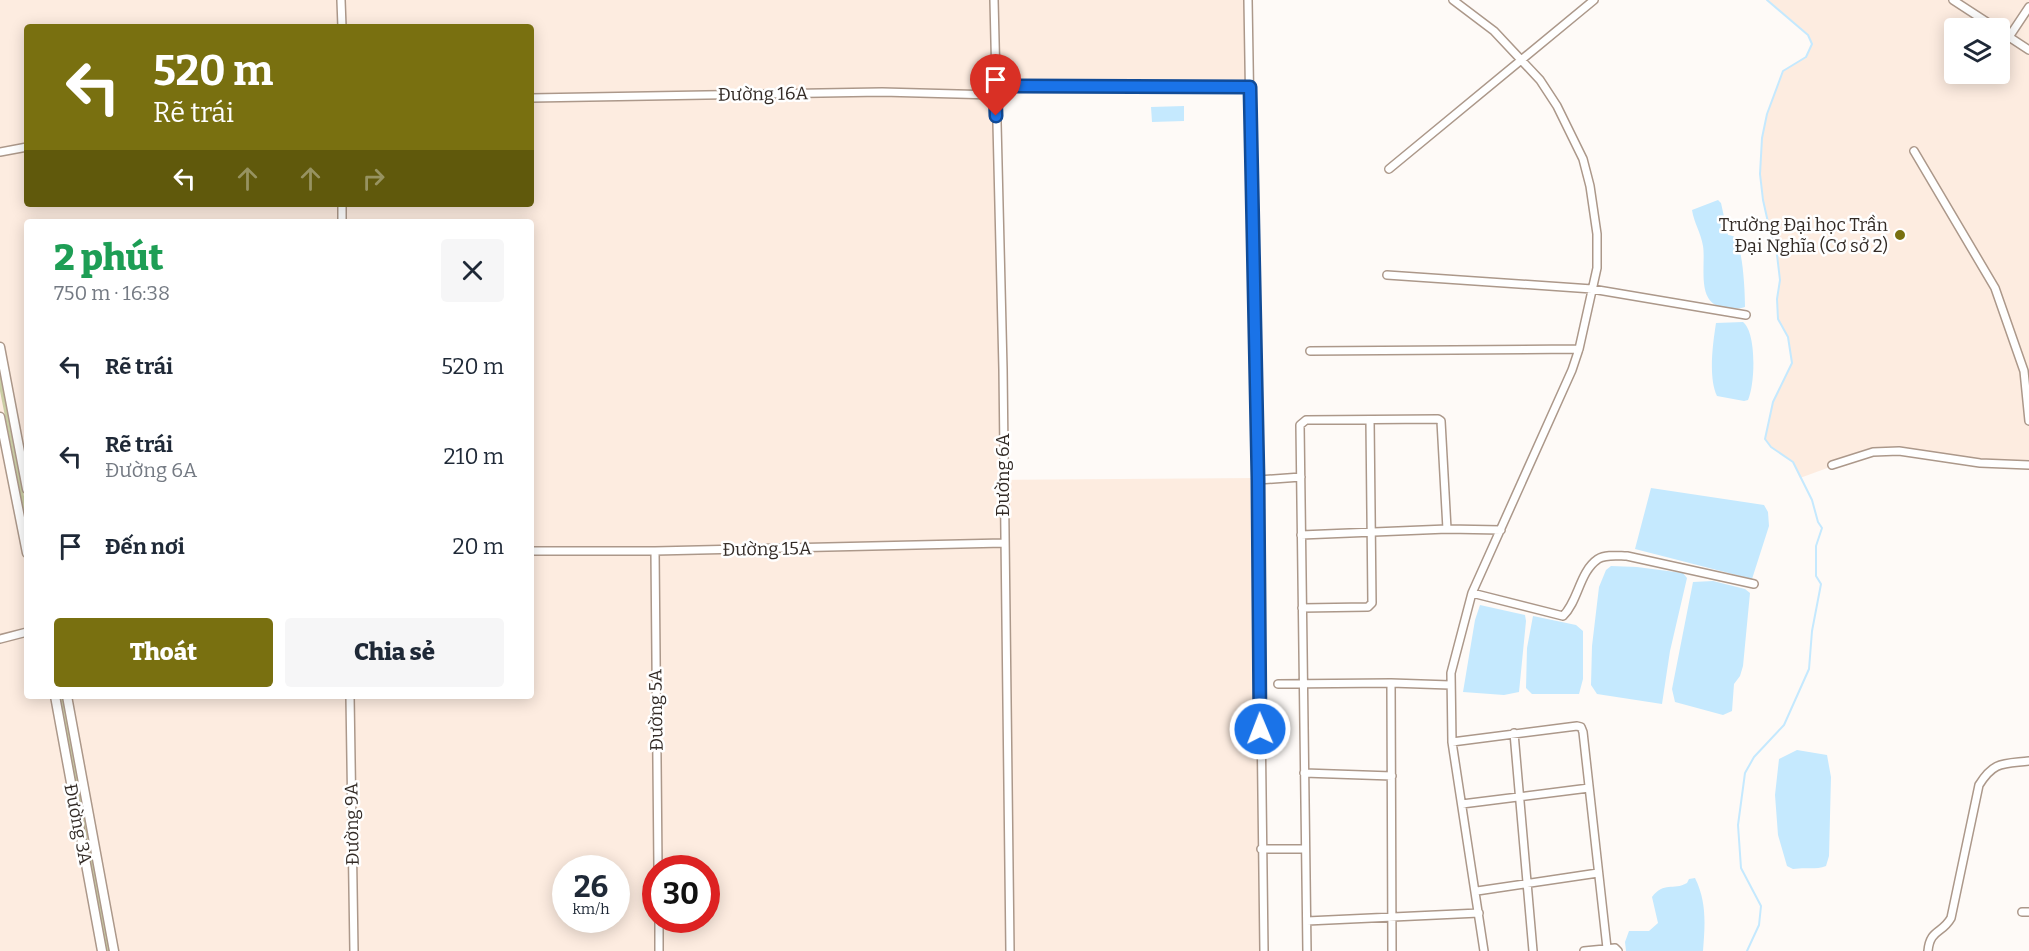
<!DOCTYPE html>
<html lang="vi">
<meta charset="utf-8">
<style>
:root{--surface:#fff;--page:#f6f6f7;--text:#1f2937;--muted:#747a83;--accent:#797010}
body{margin:0;font-family:Bitter,serif;background:var(--page);color:var(--text);height:100vh;display:flex;flex-direction:column;font-size:22px;white-space:nowrap}
*{box-sizing:border-box;margin:0}
p{font-size:20px;color:var(--muted)}
.icon{flex:none;width:33px;height:33px;fill:none;stroke:currentColor;stroke-width:2;stroke-linecap:round;stroke-linejoin:round}
.map{position:relative;flex:1;overflow:hidden}
.drawer{position:absolute;left:24px;top:219px;width:510px;height:480px;display:flex;flex-direction:column;background:var(--surface);border-radius:6px;box-shadow:0 3px 15px #0003}
.drawer>*{flex:none}
.hud{position:absolute;left:24px;top:24px;width:510px;height:183px;border-radius:6px;box-shadow:0 3px 15px #0003;background:#797010;color:#fff;overflow:hidden}
.fabs{position:absolute;left:1944px;top:18px;display:grid;gap:12px}
.fabs a{display:grid;place-items:center;width:66px;height:66px;border-radius:6px;background:var(--surface);box-shadow:0 3px 15px #0003;font-size:30px}
.speed{position:absolute;left:552px;top:855px;display:flex;gap:12px;font-size:30px;font-weight:700;text-align:center}
.speed>*{display:grid;place-content:center;width:78px;height:78px;border-radius:50%;background:var(--surface);box-shadow:0 3px 15px #0003;line-height:1}
.speed small{font-size:15px;font-weight:400}
.speed .limit{border:9px solid #d22;background:#fff;color:#111}
.pin{position:absolute;display:grid;place-items:center;width:51px;height:51px;color:#fff;margin:-62px -26px;border-radius:50% 50% 50% 0;rotate:-45deg;box-shadow:0 0 6px #0007}
.pin .icon{rotate:45deg}
.me{position:absolute;width:66px;margin:-33px;rotate:359deg;stroke-linejoin:round;filter:drop-shadow(0 0 4px #0008)}
.turn{display:flex;align-items:center;gap:21px;height:126px;padding:0 30px;font-size:27px}
.turn .icon{width:78px;height:78px;stroke-width:2.5}
.turn b{display:block;font-size:42px;line-height:51px}
.lanes{display:flex;align-items:center;height:57px;padding:0 30px;background:#0003;justify-content:center;gap:30px;direction:ltr}
.lanes .off{opacity:.35}
.round{display:grid;place-items:center;flex:none;width:63px;height:63px;border-radius:6px;background:var(--page)}
.overview{display:flex;align-items:center;justify-content:space-between;height:102px;padding:0 30px}
h1{font-size:36px;font-weight:800;line-height:45px;color:#1e9e55}
.button{display:flex;gap:12px;margin-top:auto;padding:12px 30px}
.button a{flex:1;height:69px;border-radius:6px;background:var(--accent);color:#fff;font-size:24px;font-weight:800;line-height:69px;text-align:center}
.button a+a{background:var(--page);color:var(--text)}
ul{padding:0;list-style:none}
li{display:flex;align-items:center;gap:18px;height:90px;padding:0 30px}
li div{flex:1}
li b{display:block;font-size:22px}
li em{font-style:normal}
.map>svg:first-child{display:block}
</style>
<div class="map">
<svg width="2029" height="951" viewBox="0 0 2029 951">
<rect width="100%" height="100%" fill="#fefaf7"/>
<path fill="#fdece0" fill-rule="evenodd" d="M 0,0 L 1245,0 L 1247,84 L 992,83 L 998,303 L 1000,480 L 1255,478 L 1261,951 L 0,951 ZM 27,27 L 531,27 L 531,204 L 27,204 ZM 27,222 L 531,222 L 531,696 L 27,696 ZM 566,868 L 616,868 L 616,920 L 566,920 ZM 656,868 L 706,868 L 706,920 L 656,920 Z
M 1767,0 L 2029,0 L 2029,462 L 1980,460 L 1899,448 L 1830,467 L 1800,478 L 1793,462 L 1771,447 L 1765,439 L 1773,402 L 1792,363 L 1788,337 L 1778,319 L 1777,299 L 1780,279 L 1777,255 L 1772,240 L 1763,200 L 1760,174 L 1762,138 L 1767,114 L 1783,71 L 1806,57 L 1812,44 L 1808,35 ZM 1954,28 L 2000,28 L 2000,74 L 1954,74 Z"/>
<path fill="#cacea5" d="M 0,373 L 27,512 L 27,528 L 0,391 Z
M 59,696 L 63,696 L 110,951 L 107,951 Z"/>
<path fill="#c5e9fe" d="M 1184,106 L 1184,121 L 1152,122 L 1151,107 Z
M 1718,200 L 1721,203 L 1728,235 C 1732,236 1733,235 1736,239 C 1743,252 1745,291 1745,307 C 1736,310 1731,308 1722,307 C 1696,303 1706,264 1703,246 C 1701,233 1694,223 1692,210 Z
M 1743,322 C 1757,333 1755,385 1748,400 L 1744,401 L 1717,396 C 1708,377 1713,343 1716,323 Z
M 1651,488 L 1764,505 L 1768,512 L 1769,526 L 1752,579 L 1635,549 Z
M 1611,566 L 1637,567 L 1683,573 L 1687,578 L 1670,651 L 1662,704 L 1597,694 L 1591,685 L 1592,646 L 1599,587 L 1606,570 Z
M 1713,581 L 1745,589 L 1750,593 L 1743,666 L 1740,676 L 1734,684 L 1732,711 L 1723,715 L 1675,702 L 1672,689 L 1693,582 Z
M 1480,605 L 1525,615 L 1526,621 L 1519,692 L 1504,695 L 1463,692 L 1475,620 Z
M 1533,616 L 1576,625 L 1583,631 L 1583,679 L 1579,694 L 1532,694 L 1526,688 L 1527,648 Z
M 1797,750 L 1827,755 L 1831,777 L 1829,856 L 1826,866 C 1816,870 1805,867 1793,869 L 1787,866 L 1778,835 L 1775,795 L 1779,759 Z
M 1695,878 C 1707,902 1705,925 1703,951 L 1626,951 L 1625,942 L 1629,931 L 1649,931 L 1658,923 L 1652,897 C 1664,881 1673,891 1687,883 L 1689,879 Z"/>
<g fill="none" stroke-linecap="round" stroke-linejoin="round">
<path stroke="#c5e9fe" stroke-width="2" d="M 1747,951 L 1759,925 L 1761,906 L 1741,868 L 1738,825 L 1745,773 L 1754,757 L 1784,725 L 1809,669 L 1812,631 L 1821,584 L 1816,576 L 1816,546 L 1822,528 L 1818,522 L 1812,500 L 1793,462 L 1771,447 L 1765,439 L 1773,402 L 1792,363 L 1788,337 L 1778,319 L 1777,299 L 1780,280 L 1777,255 L 1772,240 L 1763,200 L 1760,174 L 1762,138 L 1767,114 L 1783,71 L 1806,57 L 1812,44 L 1808,35 L 1767,0"/>
<g stroke="#ac988a" stroke-width="10">
<path id="minor" d="M 341,0 L 342,27
M 994,0 L 1003,369 L 1010,951
M 1248,0 L 1252,242 L 1258,480 L 1264,951
M 1453,0 L 1494,31 L 1540,80 L 1557,106 L 1583,159 L 1590,186 L 1597,234 L 1597,268 L 1579,349 L 1572,370 L 1472,593 L 1451,673 L 1452,742 L 1484,951
M 1953,0 L 1996,28
M 2000,31 L 2029,50
M 2009,37 L 2029,7
M 995,85 L 1250,87
M 531,98 L 882,92 L 995,95
M 1914,151 L 1995,288 L 2024,371 L 2029,421
M 0,152 L 27,147
M 1389,169 L 1594,0
M 342,204 L 342,222
M 1387,275 L 1592,289 L 1746,315
M 1310,351 L 1579,349
M 1832,465 L 1873,452 L 1899,451 L 1980,463 L 2029,465
M 1258,480 L 1301,477
M 1301,535 L 1447,529 L 1501,530
M 531,551 L 655,551 L 1004,543
M 655,551 L 658,868
M 1472,593 L 1563,616 C 1579,600 1579,572 1598,559 C 1606,554 1619,556 1627,556 L 1754,584
M 1302,608 L 1368,607 L 1372,603 L 1370,420
M 0,639 L 27,632
M 1391,683 L 1392,951
M 1278,684 L 1391,683 L 1450,685
M 350,696 L 354,951
M 1514,733 L 1533,951
M 1452,742 L 1577,726 L 1581,727 L 1583,732 L 1607,948
M 1304,773 L 1392,776
M 1462,804 L 1589,788
M 1261,849 L 1305,849
M 1477,891 L 1598,873
M 2022,912 L 2029,912
M 659,920 L 659,951
M 1307,921 L 1479,913
M 1307,951 L 1300,425 L 1306,420 L 1438,419 L 1441,421 L 1447,529
M 1584,951 L 1615,948 L 1618,951
M 1928,951 C 1930,929 1942,934 1951,918 L 1979,785 C 1994,761 2003,764 2029,761"/>
</g>
<g stroke="#ac988a" stroke-width="11">
<path id="tertiary" d="M 0,347 L 27,489
M 0,417 L 27,553
M 55,696 L 102,951
M 67,696 L 114,951"/>
</g>
<use href="#minor" stroke="#fff" stroke-width="7"/>
<use href="#tertiary" stroke="#fff" stroke-width="8"/>
</g>
<g fill="none" stroke-linecap="round" stroke-linejoin="round">
<g stroke="#114b97" stroke-width="15">
<path id="route" d="M 996,116 L 995,86 L 1250,87 L 1258,480 L 1260,729"/>
</g>
<use href="#route" stroke="#1a73e8" stroke-width="10"/>
</g>
<circle fill="#797010" stroke="#fff" stroke-width="2" cx="1900" cy="235" r="6"/>
<g text-anchor="middle" stroke-width="5" stroke-linejoin="round" paint-order="stroke">
<g font-size="18" fill="#332b26" stroke="#fff">
<text transform="translate(763 94) rotate(-1)" y="6">Đường 16A</text>
<text transform="translate(1003 475) rotate(-90)" y="6">Đường 6A</text>
<text transform="translate(767 549) rotate(-1)" y="6">Đường 15A</text>
<text transform="translate(656 710) rotate(-91)" y="6">Đường 5A</text>
<text transform="translate(78 824) rotate(79)" y="6">Đường 3A</text>
<text transform="translate(352 824) rotate(-91)" y="6">Đường 9A</text>
</g>
<g font-size="18" fill="#332b26" stroke="#fff" text-anchor="end">
<text x="1888" y="231">Trường Đại học Trần<tspan x="1888" dy="21">Đại Nghĩa (Cơ sở 2)</tspan></text>
</g>
</g>
</svg>
<div class="fabs">
<a><svg class="icon" aria-label="layers" viewBox="0 0 24 24"><path d="M12 4l9 5-9 5-9-5zM3 14l9 5 9-5"/></svg></a>
</div>
<div class="speed"><div>26<small>km/h</small></div><div class="limit">30</div></div>
<div class="pin" style="left:996px;top:116px;background:#d93025"><svg class="icon" aria-label="arrive" viewBox="0 0 24 24"><path d="M6 21V4h12l-3 4 3 4H6"/></svg></div>
<svg class="me" style="left:1260px;top:729px" viewBox="-20 -20 40 40"><circle r="17" fill="#1a73e8" stroke="#fff" stroke-width="3"/><path d="M0-11L8 9 0 5-8 9z" fill="#fff"/></svg>
<div class="hud">
<div class="turn"><svg class="icon" aria-label="left" viewBox="0 0 24 24"><path d="M17 20v-9H6M10 6l-5 5 5 5"/></svg><div><b>520 m</b>Rẽ trái</div></div>
<div class="lanes"><svg class="icon" aria-label="left" viewBox="0 0 24 24"><path d="M17 20v-9H6M10 6l-5 5 5 5"/></svg><svg class="icon off" aria-label="ahead" viewBox="0 0 24 24"><path d="M12 20V5M6 11l6-6 6 6"/></svg><svg class="icon off" aria-label="ahead" viewBox="0 0 24 24"><path d="M12 20V5M6 11l6-6 6 6"/></svg><svg class="icon off" aria-label="right" viewBox="0 0 24 24"><path d="M7 20v-9h11M14 6l5 5-5 5"/></svg></div>
</div>
<section class="drawer">
<div class="overview"><div><h1>2 phút</h1><p>750 m · 16:38</p></div><a class="round"><svg class="icon" aria-label="close" viewBox="0 0 24 24"><path d="M6 6l12 12M18 6L6 18"/></svg></a></div>
<ul>
<li><svg class="icon" aria-label="left" viewBox="0 0 24 24"><path d="M17 20v-9H6M10 6l-5 5 5 5"/></svg><div><b>Rẽ trái</b></div><em>520 m</em></li>
<li><svg class="icon" aria-label="left" viewBox="0 0 24 24"><path d="M17 20v-9H6M10 6l-5 5 5 5"/></svg><div><b>Rẽ trái</b><p>Đường 6A</p></div><em>210 m</em></li>
<li><svg class="icon" aria-label="arrive" viewBox="0 0 24 24"><path d="M6 21V4h12l-3 4 3 4H6"/></svg><div><b>Đến nơi</b></div><em>20 m</em></li>
</ul>
<div class="button"><a>Thoát</a><a>Chia sẻ</a></div>
</section>
</div>
